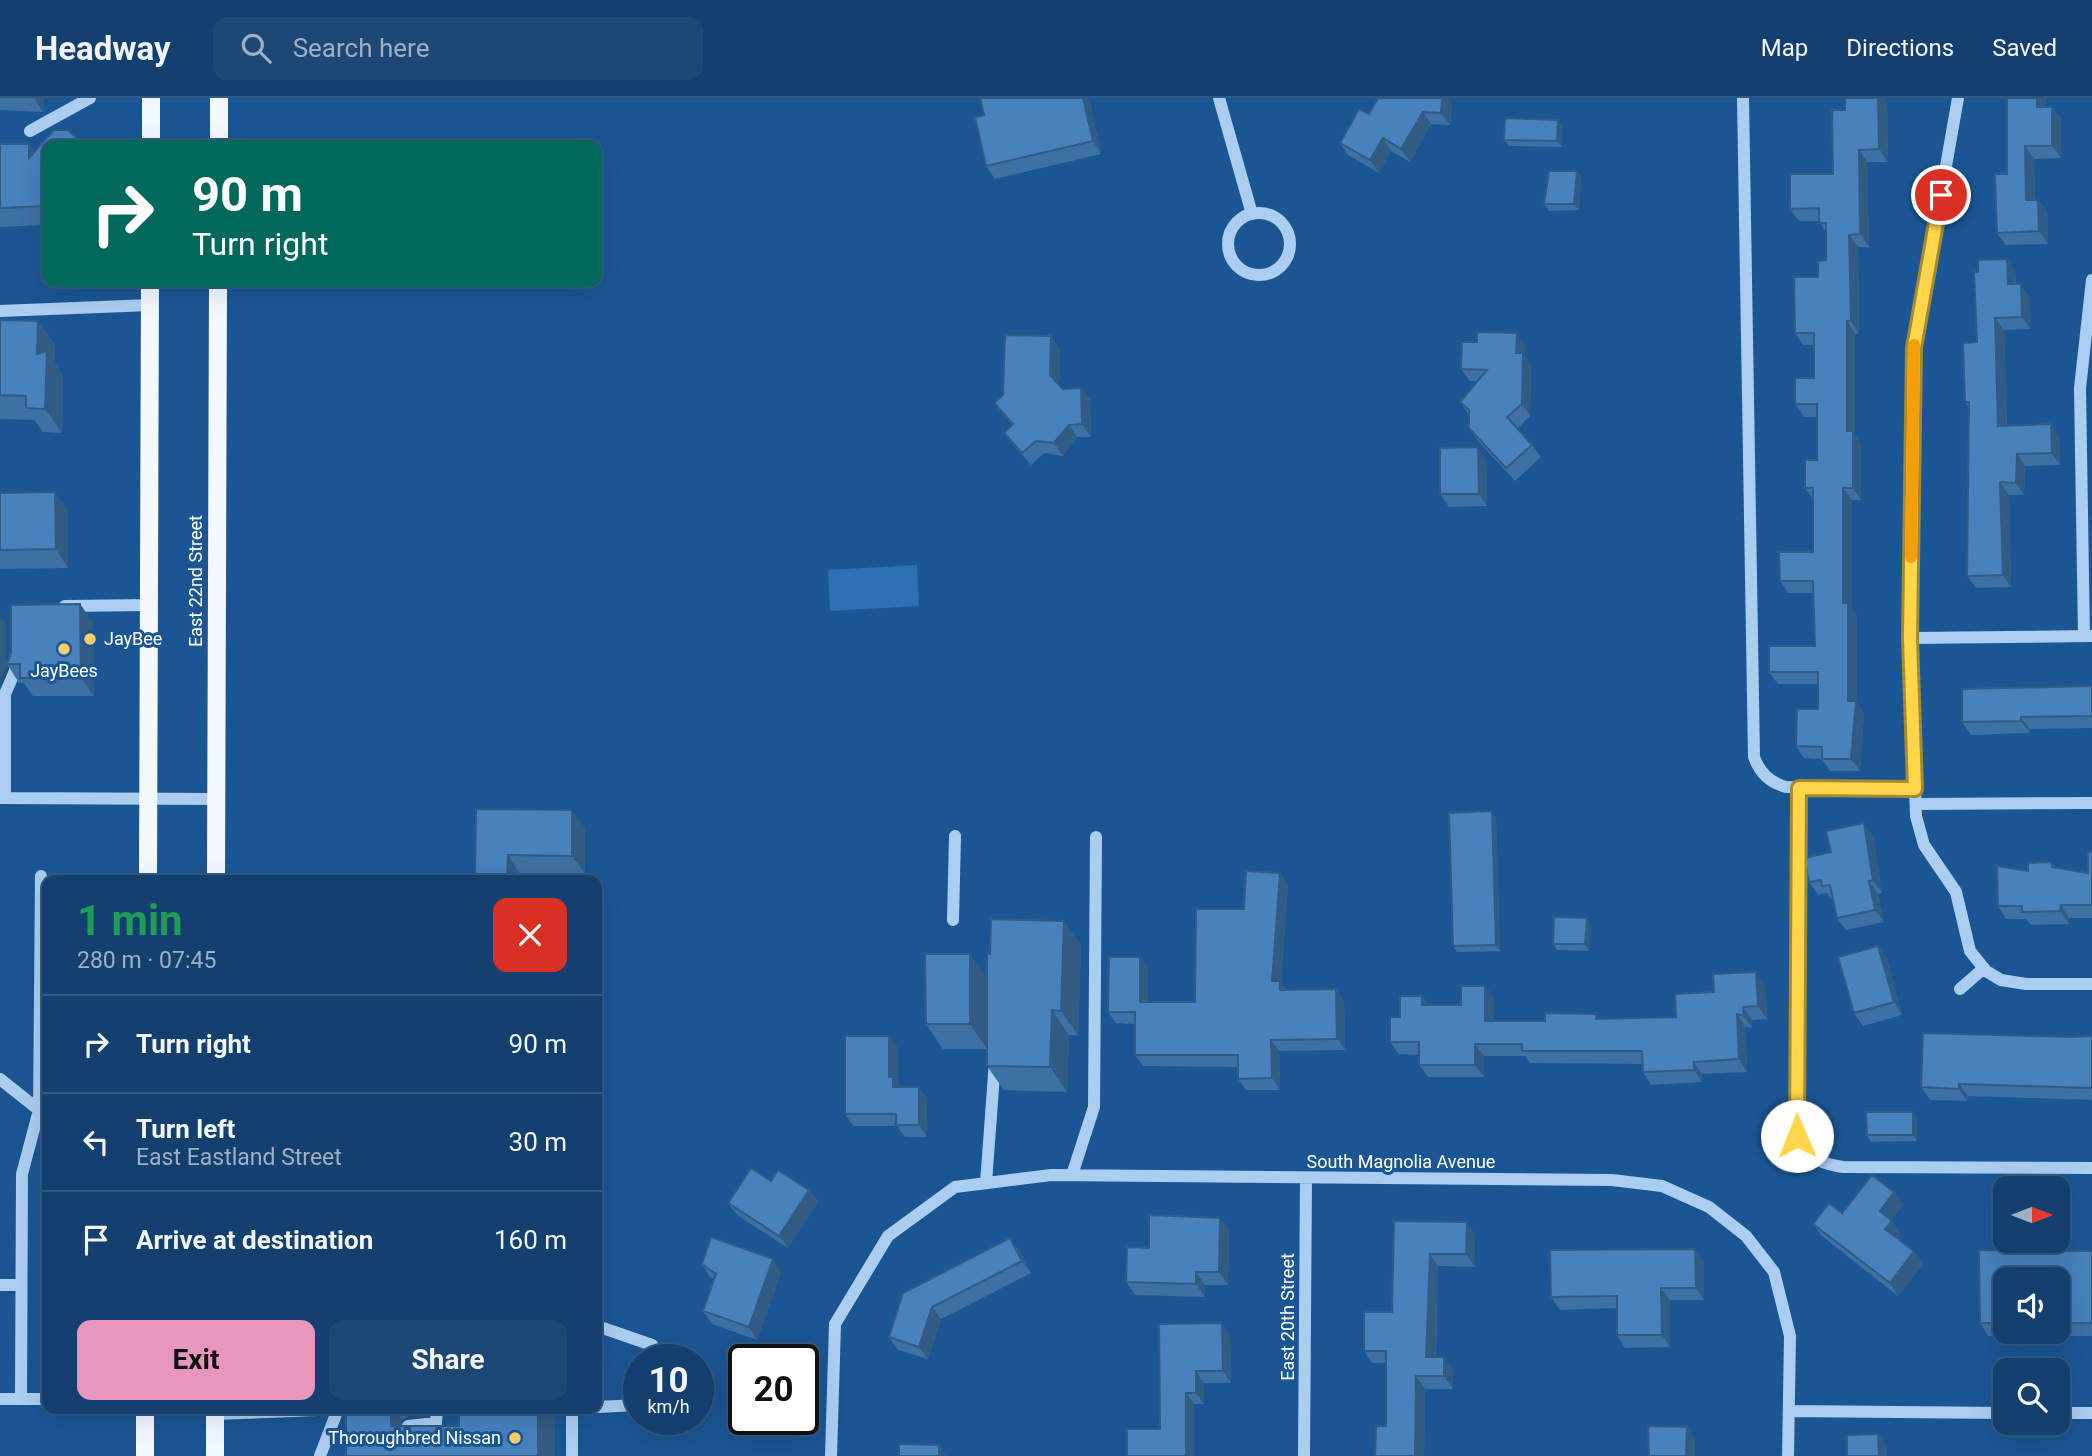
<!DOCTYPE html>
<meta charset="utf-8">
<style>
:root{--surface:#14406f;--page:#1d4774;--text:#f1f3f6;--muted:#9dafc3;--line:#335982;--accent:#e797bd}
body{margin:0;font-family:Roboto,sans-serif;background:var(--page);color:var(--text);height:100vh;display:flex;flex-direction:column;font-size:26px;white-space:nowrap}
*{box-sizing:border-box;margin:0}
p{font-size:23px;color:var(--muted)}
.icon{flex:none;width:38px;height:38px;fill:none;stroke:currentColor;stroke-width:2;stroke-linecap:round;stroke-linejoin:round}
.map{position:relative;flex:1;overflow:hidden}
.drawer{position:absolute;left:42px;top:777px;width:560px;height:539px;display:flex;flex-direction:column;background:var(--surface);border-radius:14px;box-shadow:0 7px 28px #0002,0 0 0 2px var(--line)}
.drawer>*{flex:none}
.hud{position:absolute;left:42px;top:42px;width:560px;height:147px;border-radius:14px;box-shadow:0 7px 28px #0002,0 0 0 2px var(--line);background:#00695c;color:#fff;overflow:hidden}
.needle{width:46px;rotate:90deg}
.tools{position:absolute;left:1993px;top:1078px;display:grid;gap:14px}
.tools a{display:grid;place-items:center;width:77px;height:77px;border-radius:14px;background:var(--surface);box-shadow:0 7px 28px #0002,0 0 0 2px var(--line);font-size:35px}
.speed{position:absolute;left:623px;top:1246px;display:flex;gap:14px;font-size:35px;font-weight:700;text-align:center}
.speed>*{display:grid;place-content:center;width:91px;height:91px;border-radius:50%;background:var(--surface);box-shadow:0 7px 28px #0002,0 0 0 2px var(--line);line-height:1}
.speed small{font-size:18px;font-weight:400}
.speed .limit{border:4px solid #111;border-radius:10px;background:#fff;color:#111}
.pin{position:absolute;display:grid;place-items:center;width:60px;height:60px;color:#fff;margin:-30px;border:4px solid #fff;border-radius:50%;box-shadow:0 2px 7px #0007}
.me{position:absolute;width:77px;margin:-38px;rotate:359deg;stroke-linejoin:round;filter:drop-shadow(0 0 5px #0008)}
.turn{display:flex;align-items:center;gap:24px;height:147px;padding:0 35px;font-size:32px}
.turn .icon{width:91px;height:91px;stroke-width:2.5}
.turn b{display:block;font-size:49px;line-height:60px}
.round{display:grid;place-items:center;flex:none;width:74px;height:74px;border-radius:14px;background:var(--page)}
.summary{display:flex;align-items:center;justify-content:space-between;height:119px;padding:0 35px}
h1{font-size:42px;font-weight:700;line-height:52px;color:#1e9e55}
.primary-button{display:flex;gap:14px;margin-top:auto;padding:14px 35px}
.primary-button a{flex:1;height:80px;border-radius:14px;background:var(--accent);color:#111;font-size:28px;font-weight:700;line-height:80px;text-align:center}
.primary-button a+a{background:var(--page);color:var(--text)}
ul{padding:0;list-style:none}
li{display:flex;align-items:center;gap:21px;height:98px;padding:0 35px;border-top:2px solid var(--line)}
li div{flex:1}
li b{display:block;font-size:26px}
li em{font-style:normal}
header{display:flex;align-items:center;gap:42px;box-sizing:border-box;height:98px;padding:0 35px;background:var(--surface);border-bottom:2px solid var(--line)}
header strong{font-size:33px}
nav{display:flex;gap:38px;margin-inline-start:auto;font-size:24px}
.search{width:490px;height:63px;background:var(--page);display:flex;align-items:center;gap:18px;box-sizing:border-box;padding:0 24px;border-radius:14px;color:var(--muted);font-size:26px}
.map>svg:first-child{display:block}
</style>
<header>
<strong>Headway</strong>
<div class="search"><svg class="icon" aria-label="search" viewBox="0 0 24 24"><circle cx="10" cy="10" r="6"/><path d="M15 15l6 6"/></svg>Search here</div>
<nav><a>Map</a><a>Directions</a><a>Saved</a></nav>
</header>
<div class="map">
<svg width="2092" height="1358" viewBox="0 0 2092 1358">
<rect width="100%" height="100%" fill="#1a5694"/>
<path fill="#2e71b2" d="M 917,467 L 919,508 L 830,513 L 828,472 Z"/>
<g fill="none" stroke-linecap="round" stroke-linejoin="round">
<path stroke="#abcef0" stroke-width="12" d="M 1219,0 L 1252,116
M 1743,0 L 1754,659 C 1760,675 1769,684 1786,689 L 1915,691
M 1958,0 L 1914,250 L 1910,540 L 1916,718 L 1924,747 L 1956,794 L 1970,853 L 1986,873 L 2001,882 L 2026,886 L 2092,886
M 30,33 L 90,0
M1228 146a31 31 0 1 1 62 0a31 31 0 1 1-62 0Z
M 0,213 L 150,207
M 65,508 L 149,507
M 2084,538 L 2080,290 L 2092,182
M 1910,540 L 2092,538
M 1799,689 L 1795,1025 C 1798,1055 1814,1065 1843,1069 L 2092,1070
M 0,700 L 216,701
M 5,700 L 5,596 L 15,573 L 15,561
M 1916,706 L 2092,705
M 953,822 L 955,738
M 1960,891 L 1984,870
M 0,981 L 39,1012
M 39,1012 L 41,778
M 1072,1077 L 1094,1009 L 1096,739
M 986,1085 L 995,963
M 0,1187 L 21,1187
M 597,1228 L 652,1247 L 652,1262
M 0,1301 L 47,1301
M 21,1301 L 22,1076 L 39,1012 L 47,1011
M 597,1309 L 639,1307
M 1789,1313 L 2006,1315
M 2058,1315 L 2092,1315
M 215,1316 L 342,1311
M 408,1328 L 436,1325 L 437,1311
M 320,1358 L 338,1311
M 572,1358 L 572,1311
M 831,1358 L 835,1226 L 888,1138 L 955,1089 L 1051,1077 L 1612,1082 L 1662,1088 L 1709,1109 L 1746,1138 L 1774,1174 L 1790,1238 L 1788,1358
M 1304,1358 L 1306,1081"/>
<path stroke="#f4f9ff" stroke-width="18" d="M 151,47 L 151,0
M 219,47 L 219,0
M 148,782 L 150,184
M 216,782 L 218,184
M 145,1358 L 145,1311
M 215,1358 L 215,1311"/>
</g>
<path fill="#3d70a3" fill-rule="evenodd" d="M 0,0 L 44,0 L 43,14 L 0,12 Z
M 1089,0 L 1101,56 L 995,81 L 986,68 Z
M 1845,0 L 1884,0 L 1887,4 L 1888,64 L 1867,64 L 1869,149 L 1858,149 L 1859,236 L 1855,236 L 1855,337 L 1861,346 L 1861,402 L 1852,402 L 1852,511 L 1857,518 L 1857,604 L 1864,615 L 1860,673 L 1830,673 L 1822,661 L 1804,660 L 1796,648 L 1818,611 L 1818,586 L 1778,586 L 1769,574 L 1815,548 L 1813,495 L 1788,495 L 1780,483 L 1813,454 L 1813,401 L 1805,390 L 1817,362 L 1817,319 L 1804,319 L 1795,306 L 1814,280 L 1814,247 L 1803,247 L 1795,235 L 1826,162 L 1826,135 L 1819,123 L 1799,123 L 1790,111 L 1833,76 L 1845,12 Z
M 2046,0 L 2046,9 L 2052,9 L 2061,21 L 2061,60 L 2034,61 L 2035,102 L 2038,102 L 2047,114 L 2048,146 L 2006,147 L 1997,135 L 2007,76 Z
M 1452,6 L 1450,27 L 1431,26 L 1410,64 L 1391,53 L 1379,75 L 1348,57 L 1340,45 L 1369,16 Z
M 1558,22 L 1562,28 L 1562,49 L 1509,48 L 1504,42 Z
M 0,46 L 35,53 L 47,47 L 47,127 L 0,129 Z
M 1577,73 L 1581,79 L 1579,112 L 1549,113 L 1544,106 Z
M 2015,173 L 2016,186 L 2029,198 L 2031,231 L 2004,232 L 2007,328 L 2059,338 L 2060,367 L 2025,368 L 2024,397 L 2009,397 L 2011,489 L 1976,490 L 1967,478 L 1969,309 L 1965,304 L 1977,244 Z
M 0,222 L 38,223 L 55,247 L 55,265 L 63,277 L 62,335 L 43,334 L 34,322 L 0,321 Z
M 1525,247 L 1525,258 L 1531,267 L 1530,318 L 1517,331 L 1532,347 L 1541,359 L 1515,383 L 1478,343 L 1469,330 L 1469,317 L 1460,304 L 1477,283 L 1470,283 L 1461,271 Z
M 1060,251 L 1059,286 L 1063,291 L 1081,290 L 1090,302 L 1091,339 L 1077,339 L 1063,358 L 1044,355 L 1031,367 L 1013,347 L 1004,335 L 1012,327 L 994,305 Z
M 1486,361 L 1487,408 L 1449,409 L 1440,396 Z
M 0,395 L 68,412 L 68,470 L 0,471 Z
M 80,506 L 93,525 L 94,598 L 33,598 L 24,585 L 19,585 L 7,566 Z
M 2092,588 L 2092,630 L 2030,631 L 2030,635 L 1971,637 L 1962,624 Z
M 476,711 L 585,730 L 585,776 L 520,776 L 520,782 Z
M 1496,720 L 1500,853 L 1457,854 L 1453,848 Z
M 1873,738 L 1882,795 L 1878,796 L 1884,824 L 1846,832 L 1837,820 L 1833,800 L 1831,801 L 1827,795 L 1818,797 L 1809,784 L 1831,754 Z
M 2092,754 L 2092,820 L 2069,820 L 2069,826 L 2031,827 L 2026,821 L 2006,821 L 1998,808 L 2051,764 L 2055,769 L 2088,775 Z
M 1280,775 L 1288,787 L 1281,885 L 1286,892 L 1336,891 L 1344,903 L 1345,952 L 1279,953 L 1280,992 L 1246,992 L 1238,981 L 1238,969 L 1143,968 L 1135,957 L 1135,926 L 1116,925 L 1108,914 L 1140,859 L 1148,871 L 1148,904 L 1195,904 L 1244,811 Z
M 1587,820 L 1591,827 L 1589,853 L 1557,852 L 1553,846 Z
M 1081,847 L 1078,937 L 1069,937 L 1067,994 L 1004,992 L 987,968 Z
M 1887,860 L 1902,917 L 1863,928 L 1854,915 Z
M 987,880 L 987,951 L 943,951 L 926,926 Z
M 1765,887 L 1767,921 L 1752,922 L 1752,930 L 1745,928 L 1747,974 L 1702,976 L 1702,984 L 1651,987 L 1643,974 L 1642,966 L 1530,965 L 1525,958 L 1484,958 L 1484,979 L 1428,979 L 1419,967 L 1419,957 L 1399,956 L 1390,944 L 1400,919 L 1422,898 L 1428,907 L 1461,907 L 1485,888 L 1494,900 L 1494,923 L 1545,923 L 1676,919 L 1714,894 Z
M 2092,938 L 2092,1002 L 1968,998 L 1967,1003 L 1930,1002 L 1921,989 L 2071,939 Z
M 898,950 L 898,985 L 901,989 L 919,989 L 927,1001 L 927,1039 L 905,1039 L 897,1028 L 853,1028 L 845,1016 Z
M 1917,1020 L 1917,1043 L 1871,1044 L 1867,1037 Z
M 771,1083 L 809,1092 L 818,1104 L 788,1150 L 737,1117 L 728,1105 Z
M 1894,1094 L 1903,1107 L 1891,1122 L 1900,1135 L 1897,1140 L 1914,1153 L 1923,1166 L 1898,1198 L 1822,1138 L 1813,1126 Z
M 1220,1120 L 1229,1132 L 1228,1187 L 1205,1187 L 1205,1199 L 1135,1197 L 1126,1184 L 1149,1150 Z
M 1394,1123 L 1475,1137 L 1475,1169 L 1438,1168 L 1436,1259 L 1453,1272 L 1453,1291 L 1425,1291 L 1424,1358 L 1375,1358 L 1386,1328 L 1386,1265 L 1372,1265 L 1364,1253 L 1392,1214 Z
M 1019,1152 L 1031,1175 L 941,1221 L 928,1261 L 898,1252 L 889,1239 L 903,1195 Z
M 1979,1152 L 2092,1153 L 2092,1238 L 1988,1238 L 1980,1225 ZM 2006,1181 L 2058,1181 L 2058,1234 L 2006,1234 Z
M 1704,1163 L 1704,1202 L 1670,1202 L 1670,1249 L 1625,1250 L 1617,1237 L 1617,1210 L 1560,1212 L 1551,1199 Z
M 702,1166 L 781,1174 L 757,1242 L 712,1226 L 703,1213 L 714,1181 L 710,1179 Z
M 1222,1225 L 1230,1237 L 1231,1285 L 1204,1285 L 1204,1306 L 1194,1306 L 1194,1358 L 1160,1331 Z
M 346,1311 L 408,1311 L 408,1319 L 402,1321 L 400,1326 L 402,1328 L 459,1328 L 555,1311 L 555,1358 L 346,1358 Z"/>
<path fill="#325b84" d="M 34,0 L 44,0 L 43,14 Z
M 1083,0 L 1089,0 L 1101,56 L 1093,43 Z
M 1442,0 L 1449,0 L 1452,6 L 1450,27 L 1441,15 Z
M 1878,0 L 1884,0 L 1887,4 L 1888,64 L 1879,51 Z
M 2037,0 L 2046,0 L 2046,21 L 2037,9 Z
M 2052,9 L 2061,21 L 2061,60 L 2052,48 Z
M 1423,14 L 1431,26 L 1410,64 L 1401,51 Z
M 1558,22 L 1562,28 L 1562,49 L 1557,43 Z
M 1383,40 L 1391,53 L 1379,75 L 1370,62 Z
M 29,46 L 42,64 L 29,60 Z
M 2025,48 L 2034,61 L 2035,115 L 2026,102 Z
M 1859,52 L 1867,64 L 1869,149 L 1860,136 Z
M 1577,73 L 1581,79 L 1579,112 L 1574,106 Z
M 2038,102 L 2047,114 L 2048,146 L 2039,133 Z
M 1849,137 L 1858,149 L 1859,236 L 1851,223 Z
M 2007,161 L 2015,173 L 2016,198 L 2008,186 Z
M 2021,186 L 2029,198 L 2031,231 L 2022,219 Z
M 1995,220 L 2004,232 L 2007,340 L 1998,328 Z
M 38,223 L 55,247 L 55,265 L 63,277 L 62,335 L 45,311 L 37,256 Z
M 1847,223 L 1855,236 L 1855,337 L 1861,346 L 1861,402 L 1853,390 L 1847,333 Z
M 1517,235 L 1525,247 L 1525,258 L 1531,267 L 1530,318 L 1522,306 L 1516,255 Z
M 1051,238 L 1060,251 L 1059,289 L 1050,277 Z
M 1081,290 L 1090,302 L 1091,339 L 1082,326 Z
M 2051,326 L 2059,338 L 2060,367 L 2052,355 Z
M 1069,327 L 1077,339 L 1063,358 L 1054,345 Z
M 1478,349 L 1486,361 L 1487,408 L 1479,396 Z
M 2017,356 L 2025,368 L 2024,397 L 2016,385 Z
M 2000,384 L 2009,397 L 2011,489 L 2003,477 Z
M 1843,390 L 1852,402 L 1852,511 L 1857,518 L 1857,604 L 1864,615 L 1860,673 L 1851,661 L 1843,505 Z
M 55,394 L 68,412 L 68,470 L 56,451 Z
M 80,506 L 93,525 L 94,598 L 81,580 Z
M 0,517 L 6,526 L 6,571 L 0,585 Z
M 2021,619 L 2030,631 L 2030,635 L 2021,623 Z
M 572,712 L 585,730 L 585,776 L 572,758 Z
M 1492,713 L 1496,720 L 1500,853 L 1496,847 Z
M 1864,725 L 1873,738 L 1882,795 L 1873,782 Z
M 508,757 L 520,776 L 520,782 L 507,782 Z
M 1280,775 L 1288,787 L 1281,885 L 1288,894 L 1280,892 L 1272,883 Z
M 1869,783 L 1878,796 L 1884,824 L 1875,812 Z
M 2061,807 L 2069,820 L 2069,826 L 2060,813 Z
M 1587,820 L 1591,827 L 1589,853 L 1585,846 Z
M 1064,823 L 1081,847 L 1078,937 L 1061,913 Z
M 1878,848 L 1887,860 L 1902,917 L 1894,904 Z
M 970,856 L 987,880 L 987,951 L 970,926 Z
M 1140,859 L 1148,871 L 1148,915 L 1140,904 Z
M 1756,874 L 1765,887 L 1767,921 L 1758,908 Z
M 1485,888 L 1494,900 L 1494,936 L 1485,923 Z
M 1336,891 L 1344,903 L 1345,952 L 1337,941 Z
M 1422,898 L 1431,910 L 1422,907 Z
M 1743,909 L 1752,922 L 1752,930 L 1744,918 Z
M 1052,912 L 1069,937 L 1067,994 L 1050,969 Z
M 1737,916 L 1745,928 L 1747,974 L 1739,961 Z
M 889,938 L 898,950 L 898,985 L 902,990 L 893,989 L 889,979 Z
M 1271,942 L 1279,953 L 1280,992 L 1272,980 Z
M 1475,946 L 1484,958 L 1484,979 L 1475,967 Z
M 1694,964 L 1702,976 L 1702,984 L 1694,972 Z
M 1959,986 L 1968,998 L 1967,1003 L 1959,991 Z
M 919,989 L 927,1001 L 927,1039 L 919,1027 Z
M 1913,1014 L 1917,1020 L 1917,1043 L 1913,1037 Z
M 809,1092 L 818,1104 L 788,1150 L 779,1138 Z
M 1894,1094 L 1903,1107 L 1888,1126 L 1880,1113 Z
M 1220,1120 L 1229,1132 L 1228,1187 L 1219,1174 Z
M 1892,1123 L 1900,1135 L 1894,1143 L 1885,1131 Z
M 1467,1124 L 1475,1137 L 1475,1169 L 1466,1156 Z
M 1010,1140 L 1019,1152 L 1031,1175 L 1022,1163 Z
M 1695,1151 L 1704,1163 L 1704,1202 L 1696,1190 Z
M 1914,1153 L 1923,1166 L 1898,1198 L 1890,1185 Z
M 1430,1156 L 1438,1168 L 1435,1272 L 1426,1259 Z
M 773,1161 L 781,1174 L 757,1242 L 749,1229 Z
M 1196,1174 L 1205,1187 L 1205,1199 L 1196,1186 Z
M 1661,1190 L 1670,1202 L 1670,1249 L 1662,1237 Z
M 932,1209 L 941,1221 L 928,1261 L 919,1249 Z
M 1222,1225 L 1230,1237 L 1231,1285 L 1223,1273 Z
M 1444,1259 L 1453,1272 L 1453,1291 L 1444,1278 Z
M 1196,1273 L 1204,1285 L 1204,1306 L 1196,1295 Z
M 1416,1278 L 1425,1291 L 1424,1358 L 1415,1358 Z
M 1186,1295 L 1194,1306 L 1194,1358 L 1186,1358 Z
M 387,1311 L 395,1311 L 402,1321 L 400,1326 L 408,1337 L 391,1328 Z
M 402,1311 L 408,1311 L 408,1319 Z
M 538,1311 L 555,1311 L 555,1358 L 538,1358 Z
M 1687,1329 L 1695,1341 L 1695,1358 L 1686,1358 Z
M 1878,1336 L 1887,1349 L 1887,1358 L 1879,1358 Z
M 939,1347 L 946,1358 L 939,1358 Z"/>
<path fill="#4782bd" stroke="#325b84" stroke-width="2" d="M 980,0 L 1083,0 L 1093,43 L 986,68 L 975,19 L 984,17 Z
M 1378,0 L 1442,0 L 1441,15 L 1423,14 L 1401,51 L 1383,40 L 1370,62 L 1340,45 L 1359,11 L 1369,16 Z
M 1845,0 L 1878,0 L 1879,51 L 1859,52 L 1860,136 L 1849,137 L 1851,223 L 1847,223 L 1847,333 L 1853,333 L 1853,390 L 1843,390 L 1843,505 L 1848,505 L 1848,603 L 1856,603 L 1851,661 L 1822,661 L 1822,649 L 1796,648 L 1797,611 L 1818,611 L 1818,574 L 1769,574 L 1769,548 L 1815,548 L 1813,483 L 1780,483 L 1779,454 L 1813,454 L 1813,390 L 1805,390 L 1805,362 L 1817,362 L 1817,306 L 1795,306 L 1795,280 L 1814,280 L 1814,235 L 1795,235 L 1794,179 L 1818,179 L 1818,163 L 1826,162 L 1826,125 L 1819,125 L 1819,110 L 1790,111 L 1790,76 L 1833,76 L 1832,12 L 1845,12 Z
M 2007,0 L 2037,0 L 2037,9 L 2052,9 L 2052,48 L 2025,48 L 2026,102 L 2038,102 L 2039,133 L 1997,135 L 1995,76 L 2007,76 Z
M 1505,20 L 1558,22 L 1557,43 L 1504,42 Z
M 54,32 L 68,32 L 80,43 L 78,47 L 47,47 L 47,108 L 0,110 L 0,46 L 29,46 L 29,60 Z
M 1549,73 L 1577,73 L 1574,106 L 1544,106 Z
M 2007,161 L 2008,186 L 2021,186 L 2022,219 L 1995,220 L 1998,328 L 2051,326 L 2052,355 L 2017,356 L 2016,385 L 2000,384 L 2003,477 L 1967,478 L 1969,304 L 1965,304 L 1963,245 L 1977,244 L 1974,174 L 1978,174 L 1978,162 Z
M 0,222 L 38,223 L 37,256 L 47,253 L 45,311 L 26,310 L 26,298 L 0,297 Z
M 1477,234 L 1517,235 L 1516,255 L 1523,255 L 1522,306 L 1507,319 L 1532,347 L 1506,370 L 1469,330 L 1469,312 L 1460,304 L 1487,272 L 1461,271 L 1462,244 L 1477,244 Z
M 1005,237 L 1051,238 L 1050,277 L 1063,291 L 1081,290 L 1082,326 L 1069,327 L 1054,345 L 1036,343 L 1022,355 L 1004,335 L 1013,326 L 994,305 L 1003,297 Z
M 1478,349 L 1479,396 L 1440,396 L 1440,350 Z
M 55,394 L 56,451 L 0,452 L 0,395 Z
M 80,506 L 81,580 L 20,580 L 20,566 L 7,566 L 11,555 L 11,507 Z
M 2092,588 L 2092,618 L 2021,619 L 2021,623 L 1962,624 L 1962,591 Z
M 476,711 L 572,712 L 572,758 L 508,757 L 507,782 L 475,782 Z
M 1492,713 L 1496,847 L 1453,848 L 1449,715 Z
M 1864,725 L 1873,782 L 1869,783 L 1875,812 L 1837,820 L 1830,787 L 1822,788 L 1821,782 L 1809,784 L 1804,760 L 1831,754 L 1826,733 Z
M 2088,754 L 2092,754 L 2092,807 L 2061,807 L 2060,813 L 2022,814 L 2022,808 L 1998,808 L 1997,768 L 2028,773 L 2028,765 L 2051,764 L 2052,769 L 2088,775 Z
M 1246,773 L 1280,775 L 1272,883 L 1280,883 L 1280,892 L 1336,891 L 1337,941 L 1271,942 L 1272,980 L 1238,981 L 1238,957 L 1135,957 L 1135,914 L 1108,914 L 1109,859 L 1140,859 L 1140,904 L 1195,904 L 1196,811 L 1244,811 Z
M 1554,819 L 1587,820 L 1585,846 L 1553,846 Z
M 991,821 L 1064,823 L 1061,913 L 1052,912 L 1050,969 L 987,968 L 987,856 L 990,856 Z
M 1878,848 L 1894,904 L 1854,915 L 1838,859 Z
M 925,856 L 970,856 L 970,926 L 926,926 Z
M 1756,874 L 1758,908 L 1743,909 L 1744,918 L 1737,916 L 1739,961 L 1694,964 L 1694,972 L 1643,974 L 1642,953 L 1522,953 L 1522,946 L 1475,946 L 1475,967 L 1419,967 L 1419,944 L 1390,944 L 1390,919 L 1400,919 L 1400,898 L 1422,898 L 1422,907 L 1461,907 L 1461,888 L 1485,888 L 1485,923 L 1545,923 L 1545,915 L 1596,916 L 1596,921 L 1676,919 L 1675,896 L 1714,894 L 1713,876 Z
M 1923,935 L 2071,939 L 2092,938 L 2092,990 L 1959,986 L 1959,991 L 1921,989 Z
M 845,938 L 889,938 L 889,979 L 893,979 L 893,989 L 919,989 L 919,1027 L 896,1027 L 896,1016 L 845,1016 Z
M 1866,1014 L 1913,1014 L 1913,1037 L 1867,1037 Z
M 751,1070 L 771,1083 L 778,1072 L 809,1092 L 779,1138 L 728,1105 Z
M 1872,1077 L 1894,1094 L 1880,1113 L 1892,1123 L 1885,1131 L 1914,1153 L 1890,1185 L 1813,1126 L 1829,1105 L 1842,1115 Z
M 1149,1117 L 1220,1120 L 1219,1174 L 1196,1174 L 1196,1186 L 1126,1184 L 1127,1149 L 1149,1150 Z
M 1394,1123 L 1467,1124 L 1466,1156 L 1430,1156 L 1426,1259 L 1444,1259 L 1444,1278 L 1416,1278 L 1415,1358 L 1375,1358 L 1376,1328 L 1386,1328 L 1386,1253 L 1364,1253 L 1364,1214 L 1392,1214 Z
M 711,1139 L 773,1161 L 749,1229 L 703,1213 L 716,1176 L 702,1166 Z
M 1010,1140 L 1022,1163 L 932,1209 L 919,1249 L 889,1239 L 903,1195 Z
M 1695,1151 L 1696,1190 L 1661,1190 L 1662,1237 L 1617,1237 L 1617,1198 L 1551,1199 L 1550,1152 Z
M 1979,1152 L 2092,1153 L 2092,1225 L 2058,1225 L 2058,1181 L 2006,1181 L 2006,1225 L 1980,1225 Z
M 1222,1225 L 1223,1273 L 1196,1273 L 1196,1295 L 1186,1295 L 1186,1358 L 1127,1358 L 1127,1331 L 1160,1331 L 1159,1226 Z
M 346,1311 L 389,1311 L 391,1312 L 391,1328 L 459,1328 L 459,1311 L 538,1311 L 538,1358 L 346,1358 Z
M 1648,1328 L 1687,1329 L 1686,1358 L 1649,1358 Z
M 1878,1336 L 1879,1358 L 1847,1358 L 1847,1337 Z
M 899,1346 L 939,1347 L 939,1358 L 899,1358 Z"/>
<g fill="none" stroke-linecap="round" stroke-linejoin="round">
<g stroke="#a68a30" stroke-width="18">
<path id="route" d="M 1797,1038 L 1799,690 L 1915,691 L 1910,540 L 1914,250 L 1941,97"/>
</g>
<use href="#route" stroke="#ffd54a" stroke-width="12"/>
<path stroke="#f59e0b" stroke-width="12" d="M 1911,459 L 1914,247"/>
</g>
<g fill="#ffcc6a" stroke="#1a5694" stroke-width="2.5">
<circle cx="90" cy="541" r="7"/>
<circle cx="64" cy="551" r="7"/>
<circle cx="515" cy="1340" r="7"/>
</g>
<g text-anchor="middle" stroke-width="6" stroke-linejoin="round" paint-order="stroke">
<g font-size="18" fill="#fff" stroke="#1a5694">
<text transform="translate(196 483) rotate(-90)" y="6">East 22nd Street</text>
<text x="1401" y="1070">South Magnolia Avenue</text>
<text transform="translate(1288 1219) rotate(-90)" y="6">East 20th Street</text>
</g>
<g font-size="18" fill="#fff" stroke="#1a5694" text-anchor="start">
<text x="104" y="547">JayBee</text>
<text x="64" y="579" text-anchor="middle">JayBees</text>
<text x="501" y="1346" text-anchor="end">Thoroughbred Nissan</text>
</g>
</g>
</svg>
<div class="tools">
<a><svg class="needle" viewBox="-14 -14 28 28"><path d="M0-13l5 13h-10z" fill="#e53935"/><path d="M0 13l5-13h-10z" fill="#9dafc3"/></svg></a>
<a><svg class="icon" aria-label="sound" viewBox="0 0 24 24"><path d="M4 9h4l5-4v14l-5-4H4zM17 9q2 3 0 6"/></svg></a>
<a><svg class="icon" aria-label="search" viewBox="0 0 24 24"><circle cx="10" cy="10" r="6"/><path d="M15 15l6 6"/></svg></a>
</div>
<div class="speed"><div>10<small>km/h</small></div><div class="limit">20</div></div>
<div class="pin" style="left:1941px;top:97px;background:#d93025"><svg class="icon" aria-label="arrive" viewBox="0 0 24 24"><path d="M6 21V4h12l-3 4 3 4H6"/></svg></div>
<svg class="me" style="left:1797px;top:1038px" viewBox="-20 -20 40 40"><circle r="19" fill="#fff"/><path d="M0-13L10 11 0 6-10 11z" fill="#ffd54a"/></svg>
<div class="hud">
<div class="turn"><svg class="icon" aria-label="right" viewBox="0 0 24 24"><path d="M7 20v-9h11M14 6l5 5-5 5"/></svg><div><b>90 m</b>Turn right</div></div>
</div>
<section class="drawer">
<div class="summary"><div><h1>1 min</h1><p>280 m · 07:45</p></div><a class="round" style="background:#d93025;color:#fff"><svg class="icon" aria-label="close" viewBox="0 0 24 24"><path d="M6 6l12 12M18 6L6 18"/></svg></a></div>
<ul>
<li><svg class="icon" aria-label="right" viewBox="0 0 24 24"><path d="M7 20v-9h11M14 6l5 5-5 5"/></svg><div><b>Turn right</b></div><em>90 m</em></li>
<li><svg class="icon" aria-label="left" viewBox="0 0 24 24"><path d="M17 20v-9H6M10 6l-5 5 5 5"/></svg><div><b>Turn left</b><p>East Eastland Street</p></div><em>30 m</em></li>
<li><svg class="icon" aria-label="arrive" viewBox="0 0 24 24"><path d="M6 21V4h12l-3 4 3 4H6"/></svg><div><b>Arrive at destination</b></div><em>160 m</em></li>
</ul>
<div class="primary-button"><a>Exit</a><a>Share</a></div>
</section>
</div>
